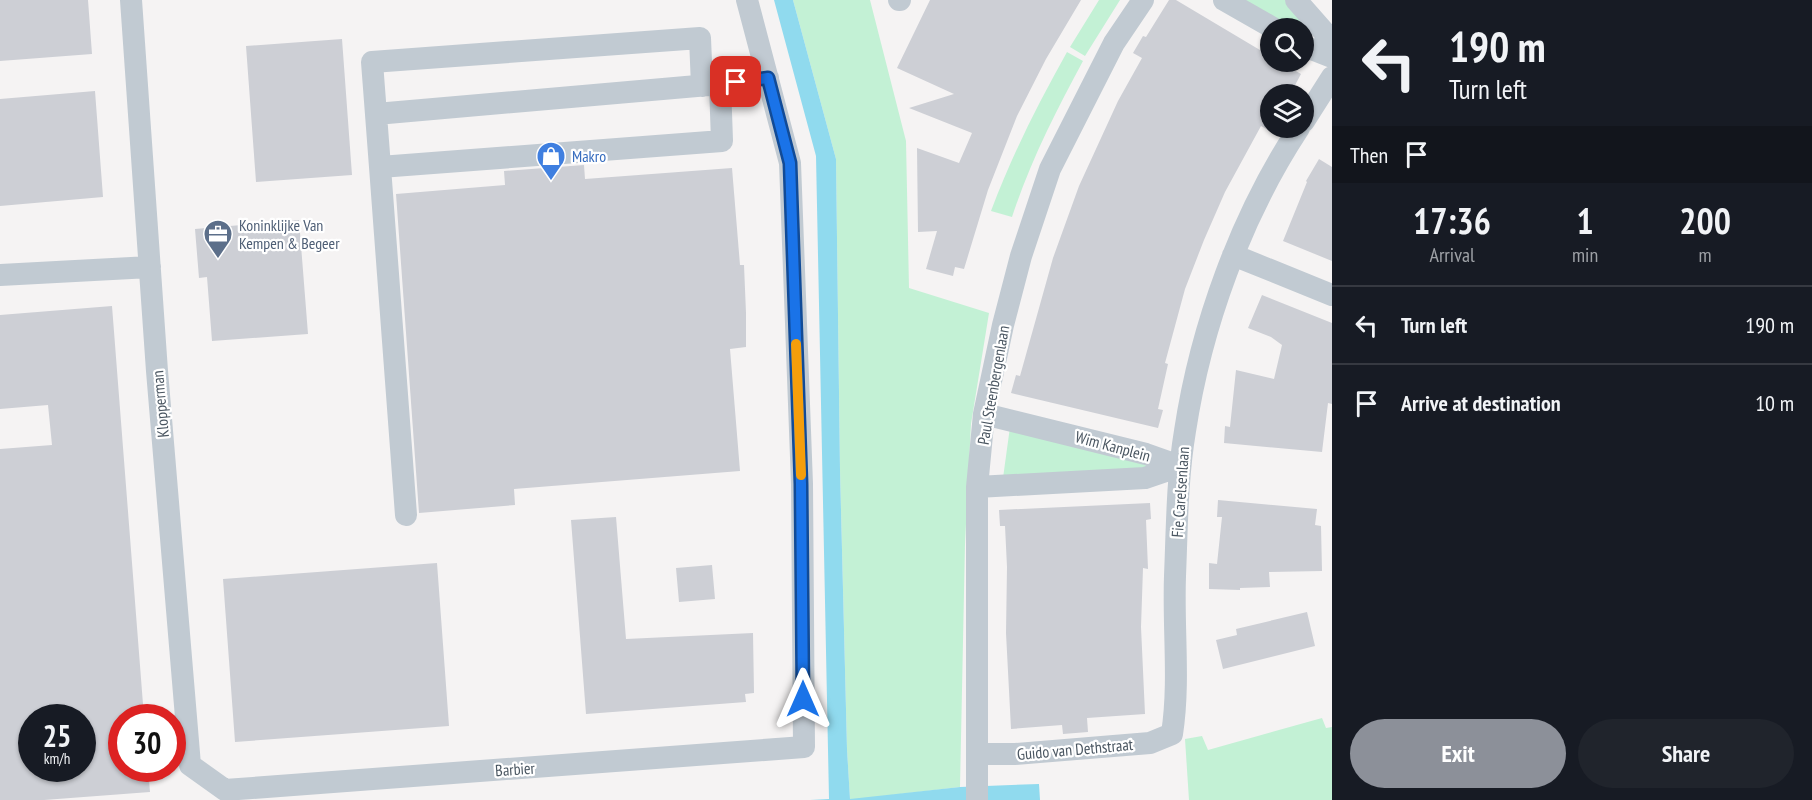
<!DOCTYPE html>
<style>
:root{--surface:#171b24;--page:#20242c;--text:#f1f3f6;--muted:#9ea1a6;--line:#363941;--accent:#8c9099}
body{margin:0;font-family:"PT Sans Narrow",sans-serif;background:var(--page);color:var(--text);height:100vh;display:flex;flex-direction:column;font-size:22px;white-space:nowrap}
*{box-sizing:border-box;margin:0}
p{font-size:20px;color:var(--muted)}
.icon{flex:none;width:33px;height:33px;fill:none;stroke:currentColor;stroke-width:2;stroke-linecap:round;stroke-linejoin:round}
.map{position:relative;flex:1;overflow:hidden}
.sheet{display:flex;flex-direction:column;background:var(--surface);width:480px}
.sheet>*{flex:none}
.hud{background:#171b24;color:var(--text);overflow:hidden}
.tools{position:absolute;left:1260px;top:18px;display:grid;gap:12px}
.tools a{display:grid;place-items:center;width:54px;height:54px;border-radius:50%;background:var(--surface);box-shadow:0 2px 4px #0004;font-size:30px}
.speed{position:absolute;left:18px;top:704px;display:flex;gap:12px;font-size:30px;font-weight:700;text-align:center}
.speed>*{display:grid;place-content:center;width:78px;height:78px;border-radius:50%;background:var(--surface);box-shadow:0 2px 4px #0004;line-height:1}
.speed small{font-size:15px;font-weight:400}
.speed .limit{border:9px solid #d22;background:#fff;color:#111}
.pin{position:absolute;display:grid;place-items:center;width:51px;height:51px;color:#fff;margin:-26px;border-radius:12px;box-shadow:0 3px 9px #0006}
.me{position:absolute;width:66px;margin:-33px;rotate:0deg;stroke-linejoin:round;filter:drop-shadow(0 0 4px #0008)}
.turn{display:flex;align-items:center;gap:21px;height:126px;padding:0 18px;font-size:27px}
.turn .icon{width:78px;height:78px;stroke-width:2.5}
.turn b{display:block;font-size:42px;line-height:51px}
.then{display:flex;align-items:center;height:57px;padding:0 18px;background:#0003;gap:12px;font-size:22px}
.eta{display:flex;justify-content:space-evenly;align-items:center;height:102px;text-align:center}
.eta b{font-size:36px;font-weight:700;line-height:42px}
.primary-button{display:flex;gap:12px;margin-top:auto;padding:12px 18px}
.primary-button a{flex:1;height:69px;border-radius:36px;background:var(--accent);color:#fff;font-size:24px;font-weight:700;line-height:69px;text-align:center}
.primary-button a+a{background:var(--page);color:var(--text)}
ul{padding:0;list-style:none}
li{display:flex;align-items:center;gap:18px;height:78px;padding:0 18px;border-top:2px solid var(--line)}
li div{flex:1}
li b{display:block;font-size:22px}
li em{font-style:normal}
main{display:flex;flex:1;min-height:0}
.map>svg:first-child{display:block}
</style>
<main>
<div class="map">
<svg width="1332" height="800" viewBox="0 0 1332 800">
<rect width="100%" height="100%" fill="#f5f3f3"/>
<path fill="#c3f1d5" d="M 793,0 L 870,0 L 906,141 L 909,288 L 989,313 L 971,424 L 965,544 L 960,787 L 850,800 L 847,749 L 840,470 L 836,159 Z
M 1099,0 L 1120,0 L 1085,56 L 1070,47 Z
M 1243,0 L 1285,0 L 1304,20 L 1296,28 L 1290,28 Z
M 1067,52 L 1083,61 C 1056,111 1030,162 1012,217 L 991,211 C 1012,155 1038,104 1067,52 Z
M 1010,427 L 1148,460 L 1147,470 L 1003,478 Z
M 1322,718 L 1326,728 L 1332,727 L 1332,800 L 1189,800 L 1185,739 L 1202,736 L 1208,750 Z"/>
<path fill="#90daee" d="M 774,0 L 793,0 L 836,159 L 840,470 L 847,749 L 850,799 L 960,787 L 1039,784 L 1040,800 L 810,800 L 829,799 L 816,156 Z"/>
<path fill="#cdcfd5" fill-rule="evenodd" d="M 0,0 L 88,0 L 92,54 L 0,61 Z
M 930,0 L 1081,0 L 1046,59 L 1017,116 L 988,190 L 964,269 L 955,267 L 953,276 L 926,269 L 937,231 L 918,232 L 917,148 L 959,163 L 972,133 L 909,108 L 954,94 L 897,68 Z
M 1169,0 L 1176,0 L 1270,56 L 1270,62 L 1280,62 L 1301,74 L 1293,89 L 1289,87 L 1284,94 L 1270,94 L 1270,131 L 1261,126 L 1225,192 L 1204,240 L 1185,289 L 1165,363 L 1168,364 L 1158,409 L 1163,410 L 1158,428 L 1011,393 L 1016,375 L 1020,376 L 1053,258 L 1079,186 L 1118,101 L 1142,58 L 1133,53 L 1143,36 L 1146,37 Z
M 342,39 L 352,175 L 256,182 L 246,46 Z
M 95,91 L 103,197 L 0,206 L 0,99 Z
M 1319,159 L 1332,167 L 1332,261 L 1283,241 L 1307,182 L 1306,181 Z
M 584,165 L 585,179 L 732,168 L 740,265 L 744,265 L 746,313 L 746,347 L 730,349 L 740,471 L 514,489 L 515,505 L 419,513 L 396,194 L 505,185 L 504,171 Z
M 299,220 L 308,334 L 212,341 L 207,277 L 199,278 L 195,229 Z
M 1262,295 L 1332,323 L 1332,404 L 1328,403 L 1322,452 L 1224,443 L 1225,426 L 1230,427 L 1236,370 L 1274,379 L 1282,345 L 1271,337 L 1248,328 Z
M 112,306 L 144,717 L 122,717 L 122,768 L 148,768 L 150,792 L 44,800 L 0,800 L 0,449 L 52,445 L 48,405 L 0,409 L 0,315 ZM 32,717 L 82,717 L 82,768 L 32,768 Z
M 1218,500 L 1317,509 L 1315,525 L 1321,526 L 1322,571 L 1269,572 L 1270,587 L 1240,588 L 1240,590 L 1209,589 L 1209,563 L 1217,564 L 1222,517 L 1217,517 Z
M 1150,503 L 1151,519 L 1146,520 L 1148,569 L 1143,568 L 1141,627 L 1145,714 L 1087,718 L 1088,732 L 1063,734 L 1062,725 L 1011,729 L 1006,633 L 1007,567 L 1005,526 L 1000,526 L 999,510 Z
M 616,517 L 626,639 L 753,633 L 754,693 L 745,694 L 746,702 L 586,714 L 571,520 Z
M 437,563 L 449,726 L 235,742 L 223,579 Z
M 712,565 L 715,599 L 679,602 L 676,568 Z
M 1307,612 L 1315,646 L 1223,669 L 1216,640 L 1237,635 L 1236,629 Z"/>
<g fill="none" stroke-linecap="round" stroke-linejoin="round">
<path stroke="#c1cad2" stroke-width="22" d="M 131,0 L 157,371 L 190,765 L 225,790 L 804,747 L 802,484 L 790,163 L 747,0
M 899,0 L 900,0
M 1224,0 L 1273,28
M 1296,0 L 1332,41
M 1304,46 L 1332,57
M 702,86 L 700,38 L 372,62 L 380,167 L 722,141 L 720,84
M 376,114 L 720,84 L 768,78
M 1304,121 L 1332,77
M 380,167 L 406,515
M 1233,255 L 1332,295
M 0,275 L 150,267
M 984,414 L 1146,454 L 1180,466
M 977,487 L 1145,478 L 1180,466
M 977,754 L 1015,754 L 1150,743 L 1172,734 C 1180,682 1173,629 1175,576 C 1177,528 1177,479 1185,431 C 1201,326 1241,216 1299,128
M 977,800 L 977,487 L 984,414 L 1003,325 L 1021,256 L 1050,169 L 1114,43 L 1143,0"/>
</g>
<g fill="none" stroke-linecap="round" stroke-linejoin="round">
<g stroke="#114b97" stroke-width="15">
<path id="route" d="M 736,82 L 768,78 L 790,163 L 801,484 L 803,699"/>
</g>
<use href="#route" stroke="#1a73e8" stroke-width="10"/>
<path stroke="#f59e0b" stroke-width="10" d="M 796,344 L 801,475"/>
</g>
<defs>
<g id="shop-pin" transform="scale(1.5)"><path d="M0 17L-7.5 6A9.5 9.5 0 1 1 7.5 6Z" fill="#3f7fe0" stroke="#fff"/><path d="M-5-2.5h2.3a2.7 3.5 0 0 1 5.4 0H5L5.5 6h-11ZM-1.5-2.5h3a1.5 2.3 0 0 0-3 0Z" fill="#fff"/></g>
<g id="office-pin" transform="scale(1.5)"><path d="M0 17L-7.5 6A9.5 9.5 0 1 1 7.5 6Z" fill="#5c6f8a" stroke="#fff"/><path d="M-6-3h4V-5.5h4V-3h4V5H-6ZM-1-4.5V-3h2v-1.5ZM-6 0V1H6V0Z" fill="#fff"/></g>
</defs>
<g fill-rule="evenodd">
<use href="#shop-pin" x="551" y="156"/>
<use href="#office-pin" x="218" y="234"/>
</g>
<g text-anchor="middle" stroke-width="4.5" stroke-linejoin="round" paint-order="stroke">
<g font-size="16" fill="#366cbe" stroke="#fff" text-anchor="start">
<text x="572" y="162">Makro</text>
</g>
<g font-size="16" fill="#4e5e75" stroke="#fff" text-anchor="start">
<text x="239" y="231">Koninklijke Van<tspan x="239" dy="18">Kempen &amp; Begeer</tspan></text>
</g>
<g font-size="16" fill="#4a5661" stroke="#fff">
<text transform="translate(993 385) rotate(-80)" y="6">Paul Steenbergenlaan</text>
<text transform="translate(160 404) rotate(-95)" y="6">Klopperman</text>
<text transform="translate(1113 446) rotate(15)" y="6">Wim Kanplein</text>
<text transform="translate(1180 492) rotate(-86)" y="6">Fie Carelsenlaan</text>
<text transform="translate(1075 749) rotate(-5)" y="6">Guido van Dethstraat</text>
<text transform="translate(515 769) rotate(-4)" y="6">Barbier</text>
</g>
</g>
</svg>
<div class="tools">
<a><svg class="icon" aria-label="search" viewBox="0 0 24 24"><circle cx="10" cy="10" r="6"/><path d="M15 15l6 6"/></svg></a>
<a><svg class="icon" aria-label="layers" viewBox="0 0 24 24"><path d="M12 4l9 5-9 5-9-5zM3 14l9 5 9-5"/></svg></a>
</div>
<div class="speed"><div>25<small>km/h</small></div><div class="limit">30</div></div>
<div class="pin" style="left:736px;top:82px;background:#d93025"><svg class="icon" aria-label="arrive" viewBox="0 0 24 24"><path d="M6 21V4h12l-3 4 3 4H6"/></svg></div>
<svg class="me" style="left:803px;top:699px" viewBox="-20 -20 40 40"><path d="M0-17L14 15 0 8-14 15z" fill="#1a73e8" stroke="#fff" stroke-width="4"/></svg>
</div>
<section class="sheet">
<div class="hud">
<div class="turn"><svg class="icon" aria-label="left" viewBox="0 0 24 24"><path d="M17 20v-9H6M10 6l-5 5 5 5"/></svg><div><b>190 m</b>Turn left</div></div>
<div class="then">Then<svg class="icon" aria-label="arrive" viewBox="0 0 24 24"><path d="M6 21V4h12l-3 4 3 4H6"/></svg></div>
</div>
<div class="eta">
<div><b>17:36</b><p>Arrival</p></div>
<div><b>1</b><p>min</p></div>
<div><b>200</b><p>m</p></div>
</div>
<ul>
<li><svg class="icon" aria-label="left" viewBox="0 0 24 24"><path d="M17 20v-9H6M10 6l-5 5 5 5"/></svg><div><b>Turn left</b></div><em>190 m</em></li>
<li><svg class="icon" aria-label="arrive" viewBox="0 0 24 24"><path d="M6 21V4h12l-3 4 3 4H6"/></svg><div><b>Arrive at destination</b></div><em>10 m</em></li>
</ul>
<div class="primary-button"><a>Exit</a><a>Share</a></div>
</section>
</main>
